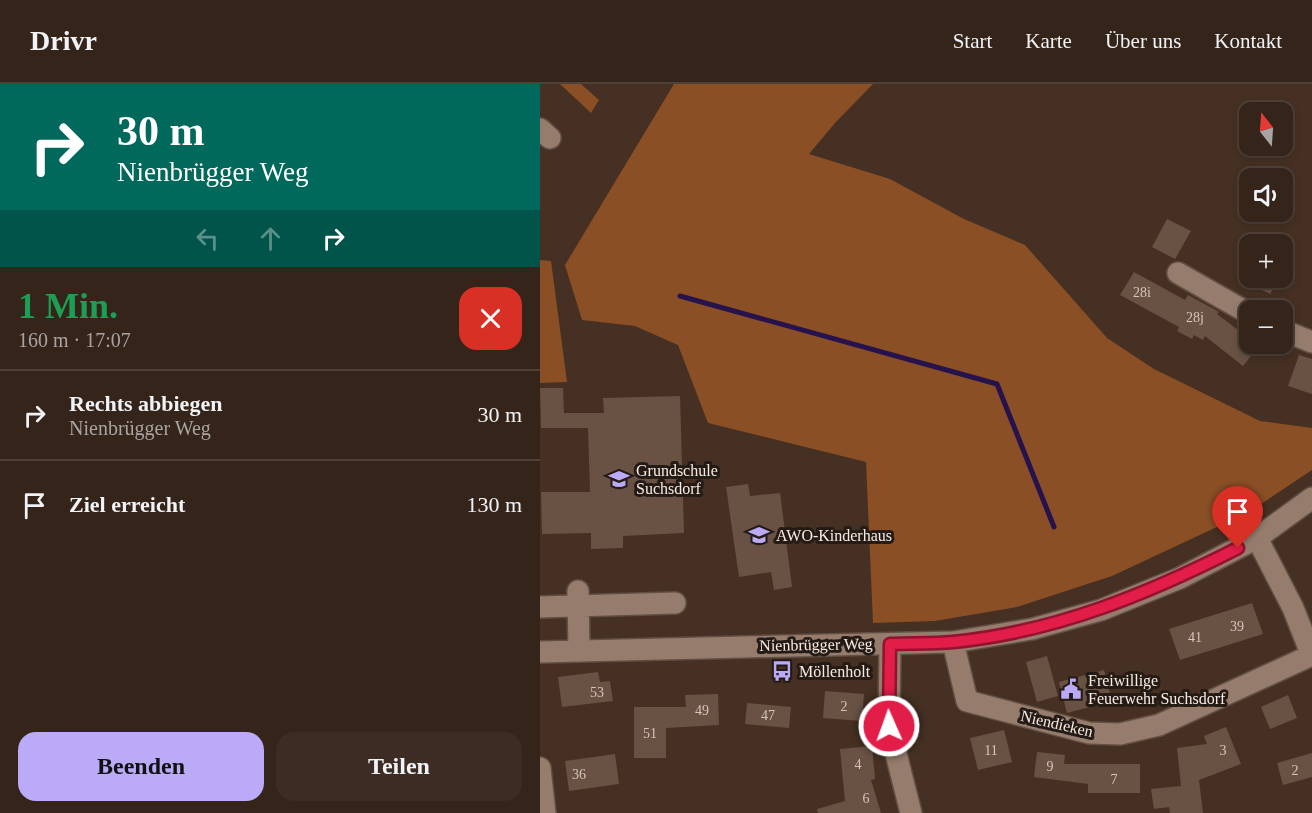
<!DOCTYPE html>
<html lang="de">
<meta charset="utf-8">
<style>
:root{--surface:#34241a;--page:#3c2c23;--text:#f1f3f6;--muted:#a9a4a2;--line:#4e4139;--accent:#baaaf7}
body{margin:0;font-family:"Times New Roman",serif;background:var(--page);color:var(--text);height:100vh;display:flex;flex-direction:column;font-size:22px;white-space:nowrap}
*{box-sizing:border-box;margin:0}
p{font-size:20px;color:var(--muted)}
.icon{flex:none;width:33px;height:33px;fill:none;stroke:currentColor;stroke-width:2;stroke-linecap:round;stroke-linejoin:round}
.map{position:relative;flex:1;overflow:hidden}
.details{display:flex;flex-direction:column;background:var(--surface);width:540px}
.details>*{flex:none}
.guide{background:#00695c;color:#fff;overflow:hidden}
.needle{width:39px;rotate:343deg}
.fabs{position:absolute;left:699px;top:18px;display:grid;gap:12px}
.fabs a{display:grid;place-items:center;width:54px;height:54px;border-radius:12px;background:var(--surface);box-shadow:0 3px 9px #0003,0 0 0 2px var(--line);font-size:30px}
.pin{position:absolute;display:grid;place-items:center;width:51px;height:51px;color:#fff;margin:-62px -26px;border-radius:50% 50% 50% 0;rotate:-45deg;box-shadow:0 0 6px #0007}
.pin .icon{rotate:45deg}
.me{position:absolute;width:66px;margin:-33px;rotate:358deg;stroke-linejoin:round;filter:drop-shadow(0 0 4px #0008)}
.turn{display:flex;align-items:center;gap:21px;height:126px;padding:0 18px;font-size:27px}
.turn .icon{width:78px;height:78px;stroke-width:2.5}
.turn b{display:block;font-size:42px;line-height:51px}
.lanes{display:flex;align-items:center;height:57px;padding:0 18px;background:#0003;justify-content:center;gap:30px;direction:ltr}
.lanes .off{opacity:.35}
.round{display:grid;place-items:center;flex:none;width:63px;height:63px;border-radius:18px;background:var(--page)}
.overview{display:flex;align-items:center;justify-content:space-between;height:102px;padding:0 18px}
h1{font-size:36px;font-weight:600;line-height:45px;color:#1e9e55}
.primary-button{display:flex;gap:12px;margin-top:auto;padding:12px 18px}
.primary-button a{flex:1;height:69px;border-radius:18px;background:var(--accent);color:#111;font-size:24px;font-weight:600;line-height:69px;text-align:center}
.primary-button a+a{background:var(--page);color:var(--text)}
ul{padding:0;list-style:none}
li{display:flex;align-items:center;gap:18px;height:90px;padding:0 18px;border-top:2px solid var(--line)}
li div{flex:1}
li b{display:block;font-size:22px}
li em{font-style:normal}
header{display:flex;align-items:center;gap:36px;box-sizing:border-box;height:84px;padding:0 30px;background:var(--surface);border-bottom:2px solid var(--line)}
header strong{font-size:28px}
nav{display:flex;gap:33px;margin-inline-start:auto;font-size:21px}
main{display:flex;flex:1;min-height:0}
.map>svg:first-child{display:block}
</style>
<header>
<strong>Drivr</strong>
<nav><a>Start</a><a>Karte</a><a>Über uns</a><a>Kontakt</a></nav>
</header>
<main>
<section class="details">
<div class="guide">
<div class="turn"><svg class="icon" aria-label="right" viewBox="0 0 24 24"><path d="M7 20v-9h11M14 6l5 5-5 5"/></svg><div><b>30 m</b>Nienbrügger Weg</div></div>
<div class="lanes"><svg class="icon off" aria-label="left" viewBox="0 0 24 24"><path d="M17 20v-9H6M10 6l-5 5 5 5"/></svg><svg class="icon off" aria-label="ahead" viewBox="0 0 24 24"><path d="M12 20V5M6 11l6-6 6 6"/></svg><svg class="icon" aria-label="right" viewBox="0 0 24 24"><path d="M7 20v-9h11M14 6l5 5-5 5"/></svg></div>
</div>
<div class="overview"><div><h1>1 Min.</h1><p>160 m · 17:07</p></div><a class="round" style="background:#d93025;color:#fff"><svg class="icon" aria-label="close" viewBox="0 0 24 24"><path d="M6 6l12 12M18 6L6 18"/></svg></a></div>
<ul>
<li><svg class="icon" aria-label="right" viewBox="0 0 24 24"><path d="M7 20v-9h11M14 6l5 5-5 5"/></svg><div><b>Rechts abbiegen</b><p>Nienbrügger Weg</p></div><em>30 m</em></li>
<li><svg class="icon" aria-label="arrive" viewBox="0 0 24 24"><path d="M6 21V4h12l-3 4 3 4H6"/></svg><div><b>Ziel erreicht</b></div><em>130 m</em></li>
</ul>
<div class="primary-button"><a>Beenden</a><a>Teilen</a></div>
</section>
<div class="map">
<svg width="772" height="729" viewBox="0 0 772 729">
<rect width="100%" height="100%" fill="#453023"/>
<path fill="#8a4f25" d="M 20,0 L 41,0 L 59,16 L 51,29 Z
M 134,0 L 333,0 L 295,39 L 269,70 L 350,95 L 424,135 L 485,161 L 567,254 L 614,285 L 720,337 L 772,344 L 772,386 L 709,428 L 572,492 L 477,523 L 395,537 L 333,539 L 326,378 L 168,339 L 138,261 L 95,242 L 42,236 L 25,181 Z
M 0,176 L 11,177 L 27,298 L 0,299 Z"/>
<g fill="none" stroke-linecap="round" stroke-linejoin="round">
<path stroke="#26124d" stroke-width="5" d="M 140,212 L 457,300 L 514,443"/>
</g>
<path fill="#695244" d="M 627,135 L 651,147 L 635,175 L 612,163 Z
M 594,188 L 645,216 L 648,211 L 679,228 L 677,230 L 710,255 L 710,260 L 719,262 L 703,282 L 665,252 L 663,256 L 654,251 L 652,255 L 637,247 L 639,243 L 580,211 Z
M 697,194 L 739,194 L 730,210 Z
M 759,271 L 772,275 L 772,310 L 748,302 Z
M 0,304 L 23,304 L 24,329 L 64,329 L 63,314 L 140,312 L 144,449 L 83,452 L 83,464 L 51,465 L 51,449 L 2,450 L 1,408 L 50,408 L 48,344 L 1,344 Z
M 208,400 L 210,412 L 240,409 L 252,503 L 234,506 L 231,488 L 199,493 L 186,403 Z
M 712,519 L 723,550 L 640,576 L 629,545 Z
M 507,572 L 518,612 L 497,618 L 486,578 Z
M 564,586 L 572,617 L 527,629 L 519,598 Z
M 58,588 L 60,598 L 70,597 L 73,617 L 22,623 L 18,593 Z
M 285,607 L 324,610 L 322,637 L 283,634 Z
M 178,610 L 179,641 L 126,644 L 126,674 L 94,674 L 94,623 L 146,623 L 145,611 Z
M 748,611 L 757,634 L 730,645 L 721,623 Z
M 207,619 L 251,623 L 249,644 L 205,640 Z
M 686,643 L 701,680 L 659,696 L 663,729 L 630,729 L 629,723 L 614,725 L 611,705 L 641,702 L 637,664 L 667,660 L 664,652 Z
M 464,646 L 472,678 L 438,686 L 430,654 Z
M 332,662 L 335,695 L 331,696 L 341,729 L 278,729 L 277,725 L 305,717 L 300,665 Z
M 497,668 L 525,671 L 524,680 L 600,680 L 600,709 L 548,709 L 548,700 L 494,693 Z
M 772,669 L 772,693 L 743,701 L 737,679 Z
M 75,670 L 79,700 L 29,707 L 25,677 Z"/>
<g fill="none" stroke-linecap="round" stroke-linejoin="round">
<g stroke="#614f43" stroke-width="24">
<path id="minor" d="M 0,45 L 10,54
M 638,189 L 710,230
M 742,246 L 772,258
M 717,454 L 753,524 L 772,572
M 38,507 L 39,566
M 0,523 L 135,519
M 413,558 L 427,617 L 549,649 L 580,650 L 619,641 L 772,571
M 350,560 L 349,642 L 371,729
M 0,568 L 413,558 L 492,545 L 561,526 L 640,494 L 717,454 L 772,414
M 0,684 L 5,729"/>
</g>
<use href="#minor" stroke="#957c6d" stroke-width="21"/>
</g>
<g fill="none" stroke-linecap="round" stroke-linejoin="round">
<g stroke="#92132f" stroke-width="15">
<path id="route" d="M 349,642 L 350,560 C 371,559 392,560 413,558 C 515,548 608,510 698,464"/>
</g>
<use href="#route" stroke="#e11d48" stroke-width="10"/>
</g>
<defs>
<g id="school-bare" transform="scale(1.62)"><path d="M0-5L7-2L0 1L-7-2ZM-4 1L0 2.5L4 1V4Q0 6-4 4Z" fill="#baaaf7" stroke="#251b15" stroke-width="2.5" paint-order="stroke"/></g>
<g id="bus-bare" transform="scale(1.62)"><path d="M-5-6H5V4H4V6H2V4H-2V6H-4V4H-5ZM-3.5-4V0h7V-4ZM-3.5 1.2v1.5H-2V1.2ZM2 1.2v1.5H3.5V1.2Z" fill="#baaaf7" stroke="#251b15" stroke-width="2.5" paint-order="stroke"/></g>
<g id="civic-bare" transform="scale(1.62)"><path d="M-.6-6.5H3V-4.5H.6V-3L4-1V1h2V6H-6V1h2V-1L-.6-3ZM-1.2 2.5V6h2.4V2.5Z" fill="#baaaf7" stroke="#251b15" stroke-width="2.5" paint-order="stroke"/></g>
</defs>
<g fill-rule="evenodd">
<use href="#school-bare" x="79" y="395"/>
<use href="#school-bare" x="219" y="451"/>
<use href="#bus-bare" x="242" y="587"/>
<use href="#civic-bare" x="531" y="605"/>
</g>
<g text-anchor="middle" stroke-width="6" stroke-linejoin="round" paint-order="stroke">
<g font-size="14" fill="#d5c5bb">
<text x="602" y="213">28i</text>
<text x="655" y="238">28j</text>
<text x="697" y="547">39</text>
<text x="655" y="558">41</text>
<text x="57" y="613">53</text>
<text x="304" y="627">2</text>
<text x="162" y="631">49</text>
<text x="228" y="636">47</text>
<text x="110" y="654">51</text>
<text x="451" y="671">11</text>
<text x="683" y="671">3</text>
<text x="318" y="685">4</text>
<text x="510" y="687">9</text>
<text x="755" y="691">2</text>
<text x="39" y="695">36</text>
<text x="574" y="700">7</text>
<text x="326" y="719">6</text>
</g>
<g font-size="16" fill="#f9ebe3" stroke="#251b15" text-anchor="start">
<text x="96" y="392">Grundschule<tspan x="96" dy="18">Suchsdorf</tspan></text>
<text x="236" y="457">AWO-Kinderhaus</text>
<text x="259" y="593">Möllenholt</text>
<text x="548" y="602">Freiwillige<tspan x="548" dy="18">Feuerwehr Suchsdorf</tspan></text>
</g>
<g font-size="16" fill="#f9ebe3" stroke="#251b15">
<text transform="translate(276 560) rotate(-1)" y="6">Nienbrügger Weg</text>
<text transform="translate(517 639) rotate(13)" y="6">Niendieken</text>
</g>
</g>
</svg>
<div class="fabs">
<a><svg class="needle" viewBox="-14 -14 28 28"><path d="M0-13l5 13h-10z" fill="#e53935"/><path d="M0 13l5-13h-10z" fill="#a9a4a2"/></svg></a>
<a><svg class="icon" aria-label="sound" viewBox="0 0 24 24"><path d="M4 9h4l5-4v14l-5-4H4zM17 9q2 3 0 6"/></svg></a>
<a>+</a>
<a>−</a>
</div>
<div class="pin" style="left:698px;top:464px;background:#d93025"><svg class="icon" aria-label="arrive" viewBox="0 0 24 24"><path d="M6 21V4h12l-3 4 3 4H6"/></svg></div>
<svg class="me" style="left:349px;top:642px" viewBox="-20 -20 40 40"><circle r="17" fill="#e11d48" stroke="#fff" stroke-width="3"/><path d="M0-11L8 9 0 5-8 9z" fill="#fff"/></svg>
</div>
</main>
